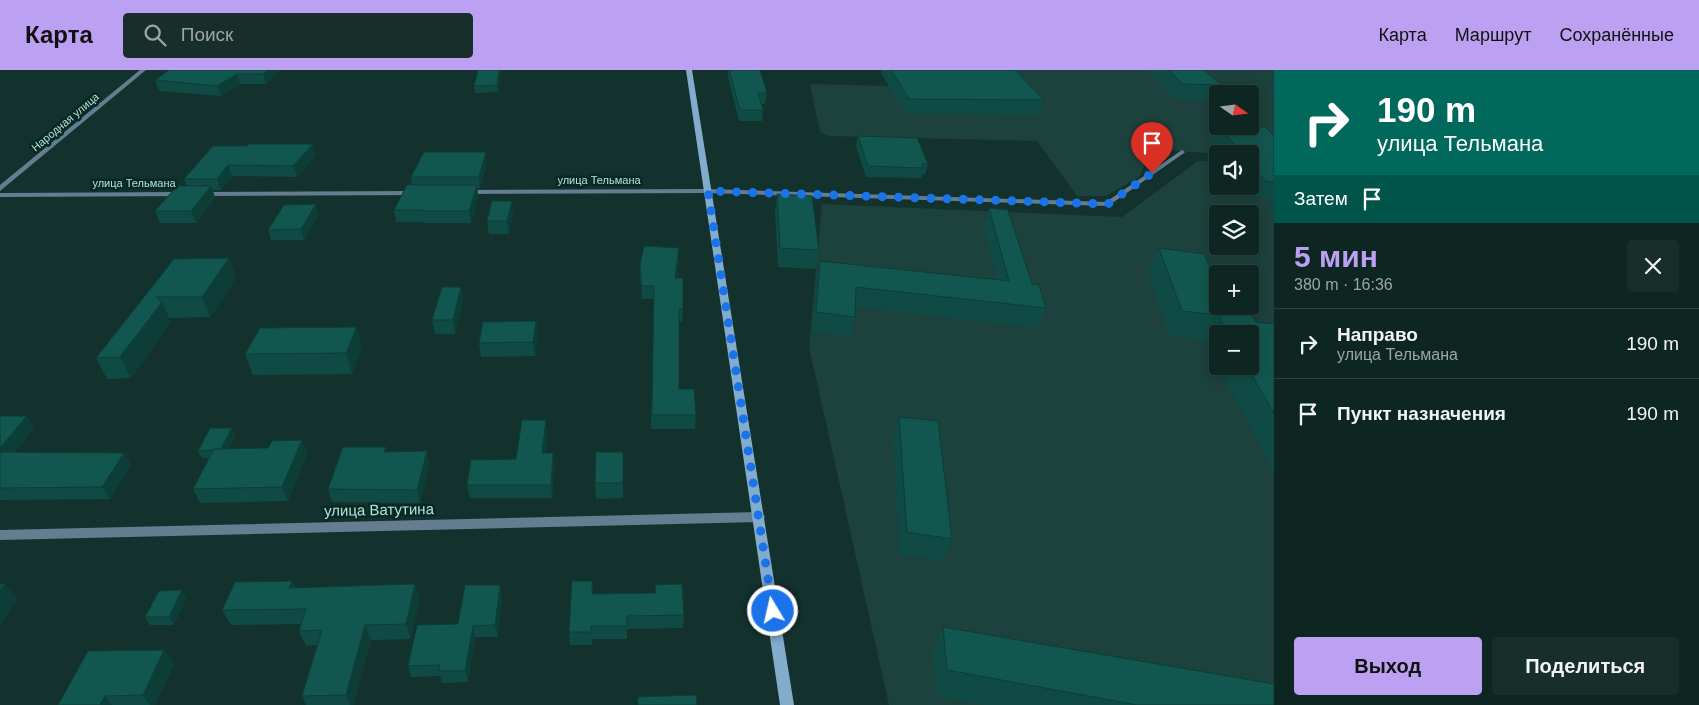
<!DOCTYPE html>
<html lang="ru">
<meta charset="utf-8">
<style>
:root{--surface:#0e2622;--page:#172e2a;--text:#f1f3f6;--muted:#9ba5a5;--line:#2e4340;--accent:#bca0f2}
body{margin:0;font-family:Arial,sans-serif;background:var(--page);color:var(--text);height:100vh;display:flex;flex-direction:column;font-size:19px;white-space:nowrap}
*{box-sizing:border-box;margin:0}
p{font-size:16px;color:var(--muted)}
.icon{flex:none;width:28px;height:28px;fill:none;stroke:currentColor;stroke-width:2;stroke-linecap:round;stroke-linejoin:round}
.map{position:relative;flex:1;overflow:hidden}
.sheet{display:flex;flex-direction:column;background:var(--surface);width:425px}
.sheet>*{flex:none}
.hud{background:#00695c;color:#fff;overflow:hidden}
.needle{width:32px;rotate:104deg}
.controls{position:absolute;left:1209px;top:15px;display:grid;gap:10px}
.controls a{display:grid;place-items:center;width:50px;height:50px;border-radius:5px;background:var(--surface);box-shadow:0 2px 12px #0003,0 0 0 1px var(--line);font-size:25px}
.pin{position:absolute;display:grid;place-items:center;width:42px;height:42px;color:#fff;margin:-51px -21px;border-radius:50% 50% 50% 0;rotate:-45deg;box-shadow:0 0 5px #0007}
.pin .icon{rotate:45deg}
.me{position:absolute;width:55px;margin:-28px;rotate:351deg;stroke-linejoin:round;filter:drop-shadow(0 0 4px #0008)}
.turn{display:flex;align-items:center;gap:18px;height:105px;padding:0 20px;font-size:22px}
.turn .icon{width:65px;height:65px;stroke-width:2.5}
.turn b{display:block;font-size:35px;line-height:42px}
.then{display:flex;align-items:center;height:48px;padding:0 20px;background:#0003;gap:10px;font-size:19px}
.round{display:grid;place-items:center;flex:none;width:52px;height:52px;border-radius:5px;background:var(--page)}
.summary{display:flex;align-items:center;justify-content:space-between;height:85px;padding:0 20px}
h1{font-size:30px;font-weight:700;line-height:38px;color:var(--accent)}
.action{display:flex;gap:10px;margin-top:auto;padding:10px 20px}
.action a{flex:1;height:58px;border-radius:5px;background:var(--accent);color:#111;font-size:20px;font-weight:700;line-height:58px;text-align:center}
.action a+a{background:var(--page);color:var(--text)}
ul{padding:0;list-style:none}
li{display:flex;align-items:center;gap:15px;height:70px;padding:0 20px;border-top:1px solid var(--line)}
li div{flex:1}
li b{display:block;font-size:19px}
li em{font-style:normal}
header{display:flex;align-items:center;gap:30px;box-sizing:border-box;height:70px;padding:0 25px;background:var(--accent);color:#111}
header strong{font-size:24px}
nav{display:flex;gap:28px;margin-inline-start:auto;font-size:18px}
.search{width:350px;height:45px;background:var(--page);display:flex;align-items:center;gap:12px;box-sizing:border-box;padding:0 18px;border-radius:5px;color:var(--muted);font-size:19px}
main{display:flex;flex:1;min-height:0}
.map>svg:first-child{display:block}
</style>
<header>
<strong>Карта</strong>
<div class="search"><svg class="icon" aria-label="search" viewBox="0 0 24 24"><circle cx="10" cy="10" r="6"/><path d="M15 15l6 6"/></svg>Поиск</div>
<nav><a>Карта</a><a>Маршрут</a><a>Сохранённые</a></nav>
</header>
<main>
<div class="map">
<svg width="1274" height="635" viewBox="0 0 1274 635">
<rect width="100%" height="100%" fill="#13322e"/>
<path fill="#1d413c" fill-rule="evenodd" d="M 995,0 L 1274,0 L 1274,88 L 1250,84 L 1219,84 L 1153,79 L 1139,107 L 1106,126 L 1077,126 L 1037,71 L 829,66 L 820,62 L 810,14 L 1005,19 ZM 1218,24 L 1250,24 L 1250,56 L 1218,56 Z
M 1198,91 L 1217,92 L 1218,116 L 1250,116 L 1274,97 L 1274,635 L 889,635 L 809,277 L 822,134 L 1122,147 ZM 1218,144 L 1250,144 L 1250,176 L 1218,176 ZM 1218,204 L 1250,204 L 1250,236 L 1218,236 ZM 1218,264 L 1250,264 L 1250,296 L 1218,296 Z"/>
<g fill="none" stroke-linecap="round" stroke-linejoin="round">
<path fill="#657d91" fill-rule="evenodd" d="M 140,0 L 146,0 L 0,121 L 0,115 Z
M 1182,80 L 1185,82 L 1184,83 L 1108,136 L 708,123 L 466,124 L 462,122 L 466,120 L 708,119 L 1106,132 Z
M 416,121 L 420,123 L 419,125 L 201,126 L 197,124 L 201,122 Z
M 184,122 L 188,124 L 187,126 L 0,127 L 0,123 Z
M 759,442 L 763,444 L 765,447 L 763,450 L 759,452 L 0,470 L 0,460 Z"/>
<path fill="#83abcc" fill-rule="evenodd" d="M 686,0 L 692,0 L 794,635 L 780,635 Z"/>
</g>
<path fill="#0f4b44" d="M 280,0 L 266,14 L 240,14 L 221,26 L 159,21 L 155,10 Z
M 501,0 L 498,22 L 475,23 L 474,16 Z
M 728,0 L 760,0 L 767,23 L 765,34 L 761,34 L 763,40 L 762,51 L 739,51 L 728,7 Z
M 881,0 L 1021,0 L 1020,5 L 1044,30 L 1039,45 L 906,44 L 881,3 Z
M 1146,0 L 1204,0 L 1222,15 L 1215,31 L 1176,29 Z
M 1217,53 L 1218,56 L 1250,56 L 1274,66 L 1274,129 L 1256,127 L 1248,116 L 1250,116 L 1250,84 L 1222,84 L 1210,69 Z
M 858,66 L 928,94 L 925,105 L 922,104 L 921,108 L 866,107 L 856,76 Z
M 213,76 L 316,85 L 297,107 L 232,106 L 221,120 L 213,120 L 215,128 L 196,153 L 160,153 L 155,141 L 187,116 L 184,109 Z
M 487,93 L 480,118 L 477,118 L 478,126 L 471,153 L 424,153 L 424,152 L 396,152 L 394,140 L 412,115 L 411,107 Z
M 777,124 L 819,180 L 816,199 L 778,197 L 775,142 Z
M 989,138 L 1046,238 L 1038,258 L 855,237 L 855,247 L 851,266 L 812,262 L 817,210 L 820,191 L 997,210 L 983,156 Z
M 513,144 L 509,164 L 489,164 L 487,151 Z
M 319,145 L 304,170 L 271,170 L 268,160 Z
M 679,178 L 679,191 L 677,208 L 683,239 L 682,252 L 679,252 L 679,319 L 696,345 L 695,359 L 651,359 L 654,229 L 642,229 L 640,208 L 640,195 Z
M 1159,178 L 1218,236 L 1256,252 L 1274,254 L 1274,403 L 1218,296 L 1250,296 L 1250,264 L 1218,264 L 1218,295 L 1204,270 L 1169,266 L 1148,201 Z
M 229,188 L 236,208 L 210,247 L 169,248 L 171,252 L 131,308 L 107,309 L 96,288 L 174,189 Z
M 461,217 L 463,231 L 455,264 L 435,264 L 432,250 Z
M 536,251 L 538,265 L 535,286 L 481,287 L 479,273 Z
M 362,278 L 352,304 L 253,305 L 245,284 Z
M 0,346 L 34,358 L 14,383 L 124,383 L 131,395 L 110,429 L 0,430 Z
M 899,347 L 952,469 L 944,491 L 900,484 L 893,368 Z
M 547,363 L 545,383 L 553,383 L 554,396 L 552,428 L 470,428 L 467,415 L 516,389 Z
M 235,366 L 228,379 L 268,378 L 302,370 L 307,384 L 288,431 L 200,433 L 193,419 L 209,388 L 202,388 L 198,381 Z
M 427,381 L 429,394 L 420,433 L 332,432 L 328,419 L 388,382 Z
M 623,382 L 623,428 L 596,429 L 595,413 Z
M 292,511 L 295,518 L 419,529 L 411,569 L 371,570 L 353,635 L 306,635 L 302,626 L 317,575 L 306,576 L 299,561 L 301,554 L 231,555 L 222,540 Z
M 592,511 L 593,524 L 655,523 L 655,515 L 684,545 L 683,558 L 627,559 L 627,569 L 592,569 L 592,575 L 570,575 L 569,562 Z
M 500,515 L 502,527 L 498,567 L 475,567 L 468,612 L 442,613 L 440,606 L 411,607 L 408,596 L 458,554 Z
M 186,528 L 174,555 L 150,555 L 145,547 Z
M 943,557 L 1274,635 L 986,635 L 936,626 L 933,582 Z
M 164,580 L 174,595 L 155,635 L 58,635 Z"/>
<path fill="#0d3d37" d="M 268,0 L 280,0 L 266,14 L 263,4 Z
M 499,0 L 501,0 L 498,22 L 497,15 Z
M 237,4 L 240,14 L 221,26 L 217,16 Z
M 313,74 L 316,85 L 297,107 L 293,96 Z
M 486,82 L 487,93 L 480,118 L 479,107 Z
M 228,95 L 232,106 L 221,120 L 217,109 Z
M 477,115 L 478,126 L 471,153 L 469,141 Z
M 211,116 L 215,128 L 196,153 L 191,141 Z
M 512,131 L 513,144 L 509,164 L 507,151 Z
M 316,134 L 319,145 L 304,170 L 301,159 Z
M 679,178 L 679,191 L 675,221 L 675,208 Z
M 229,188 L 236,208 L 210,247 L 202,227 Z
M 461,217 L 463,231 L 455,264 L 453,250 Z
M 162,232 L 171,252 L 131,308 L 120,287 Z
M 536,251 L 538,265 L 535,286 L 533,272 Z
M 357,257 L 362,278 L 352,304 L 346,283 Z
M 27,346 L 34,358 L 5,394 L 0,388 L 0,378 Z
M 546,350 L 547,363 L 544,396 L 542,383 Z
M 232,358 L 235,366 L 224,388 L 220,380 Z
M 302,370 L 307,384 L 288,431 L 282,417 Z
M 427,381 L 429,394 L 420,433 L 417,420 Z
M 124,383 L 131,395 L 110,429 L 102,417 Z
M 553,383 L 554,396 L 552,428 L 551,415 Z
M 292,511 L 298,526 L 289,518 Z
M 5,514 L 18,529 L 0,555 L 0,521 Z
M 415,514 L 419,529 L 411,569 L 406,554 Z
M 500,515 L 502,527 L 498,567 L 495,555 Z
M 182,520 L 186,528 L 174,555 L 169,547 Z
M 365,555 L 371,570 L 353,635 L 350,635 L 346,625 Z
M 473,556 L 475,567 L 468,612 L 465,601 Z
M 164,580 L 174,595 L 155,635 L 150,635 L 143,625 Z
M 105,626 L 112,635 L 100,635 Z"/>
<path fill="#12574f" stroke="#0d3d37" d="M 169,0 L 268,0 L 263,4 L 237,4 L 217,16 L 155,10 Z
M 478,0 L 499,0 L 497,15 L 474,16 Z
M 729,0 L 760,0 L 767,23 L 758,23 L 763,40 L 740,40 Z
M 891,0 L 1015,0 L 1044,30 L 909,29 Z
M 1168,0 L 1204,0 L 1222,15 L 1183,14 Z
M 1219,56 L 1250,56 L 1265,57 L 1274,66 L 1274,112 L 1265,111 L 1250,93 L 1250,84 L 1242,84 Z
M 858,66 L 917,68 L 928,94 L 922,94 L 923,98 L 868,96 Z
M 249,74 L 313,74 L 293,96 L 228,95 L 217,109 L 184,109 L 213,76 L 247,76 Z
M 424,82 L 486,82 L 479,107 L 411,107 Z
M 407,115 L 477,115 L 469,141 L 422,141 L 423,140 L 394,140 Z
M 177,116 L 211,116 L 191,141 L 155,141 Z
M 777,124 L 812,126 L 819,180 L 780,178 Z
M 492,131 L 512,131 L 507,151 L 487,151 Z
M 316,134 L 301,159 L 268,160 L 284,135 Z
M 989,138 L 1008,140 L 1032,214 L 1039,215 L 1046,238 L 856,217 L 855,247 L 816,242 L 820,191 L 1009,211 Z
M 644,176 L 679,178 L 675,208 L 683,208 L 683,239 L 679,239 L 679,319 L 694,319 L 696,345 L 652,345 L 654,216 L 642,216 L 640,195 Z
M 1159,178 L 1204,184 L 1218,214 L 1218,236 L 1246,236 L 1256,252 L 1274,254 L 1274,344 L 1247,296 L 1250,296 L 1250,264 L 1229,264 L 1218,245 L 1182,241 Z
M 229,188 L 202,227 L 156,227 L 162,232 L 120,287 L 96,288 L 174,189 Z
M 442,217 L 461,217 L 453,250 L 432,250 Z
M 536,251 L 533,272 L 479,273 L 483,252 Z
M 357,257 L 346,283 L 245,284 L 260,258 Z
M 0,346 L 27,346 L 0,378 Z
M 899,347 L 938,351 L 952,469 L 907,462 Z
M 522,350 L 546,350 L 542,383 L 553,383 L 551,415 L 467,415 L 471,390 L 516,389 Z
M 210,358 L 232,358 L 221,379 L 214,379 L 213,380 L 198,381 Z
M 302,370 L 282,417 L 193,419 L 214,379 L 268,378 L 272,371 Z
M 343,377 L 386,377 L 384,382 L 427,381 L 417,420 L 328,419 Z
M 0,382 L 124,383 L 102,417 L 0,418 Z
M 596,382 L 623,382 L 623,413 L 595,413 Z
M 292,511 L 289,518 L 415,514 L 406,554 L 365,555 L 346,625 L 302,626 L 322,560 L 299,561 L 306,539 L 222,540 L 235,512 Z
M 572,511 L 592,511 L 592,524 L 656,523 L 655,515 L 682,514 L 684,545 L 627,546 L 627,556 L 591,556 L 591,562 L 569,562 Z
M 0,514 L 5,514 L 0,521 Z
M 465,515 L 500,515 L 495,555 L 473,556 L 465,601 L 439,601 L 440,595 L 408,596 L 417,555 L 458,554 Z
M 182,520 L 169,547 L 145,547 L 159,521 Z
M 943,557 L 1274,614 L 1274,635 L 1137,635 L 947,600 Z
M 164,580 L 143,625 L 105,626 L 100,635 L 58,635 L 88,581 Z
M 696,625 L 697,635 L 638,635 L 638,627 Z"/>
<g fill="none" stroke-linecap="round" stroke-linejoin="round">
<path stroke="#1a73e8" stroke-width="9" stroke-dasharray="0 16.2" d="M 773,541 L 708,121 L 1108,134 L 1152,103"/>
</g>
<g text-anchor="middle" stroke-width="5" stroke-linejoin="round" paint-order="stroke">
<g font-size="11" fill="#b3e0d8" stroke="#082824">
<text transform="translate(65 52) rotate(-40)" y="4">Народная улица</text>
<text x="599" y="114">улица Тельмана</text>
<text x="134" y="117">улица Тельмана</text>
</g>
<g font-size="15" fill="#b3e0d8" stroke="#082824">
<text transform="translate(379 440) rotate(-1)" y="5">улица Ватутина</text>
</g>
</g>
</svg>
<div class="controls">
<a><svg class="needle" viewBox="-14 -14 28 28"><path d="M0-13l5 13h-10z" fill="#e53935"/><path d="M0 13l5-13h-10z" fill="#9ba5a5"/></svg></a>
<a><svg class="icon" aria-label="sound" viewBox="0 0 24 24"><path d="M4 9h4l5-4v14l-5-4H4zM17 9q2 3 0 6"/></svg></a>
<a><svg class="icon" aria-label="layers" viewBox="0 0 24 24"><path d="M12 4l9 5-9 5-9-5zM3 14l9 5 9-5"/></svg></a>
<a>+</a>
<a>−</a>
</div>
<div class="pin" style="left:1152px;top:103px;background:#d93025"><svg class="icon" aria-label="arrive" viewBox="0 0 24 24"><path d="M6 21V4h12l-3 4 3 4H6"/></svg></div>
<svg class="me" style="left:773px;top:541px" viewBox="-20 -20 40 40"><circle r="17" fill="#1a73e8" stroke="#fff" stroke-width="3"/><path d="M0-11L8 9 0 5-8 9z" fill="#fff"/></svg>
</div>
<section class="sheet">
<div class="hud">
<div class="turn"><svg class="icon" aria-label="right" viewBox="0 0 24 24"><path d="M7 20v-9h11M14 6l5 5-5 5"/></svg><div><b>190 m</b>улица Тельмана</div></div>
<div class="then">Затем<svg class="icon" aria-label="arrive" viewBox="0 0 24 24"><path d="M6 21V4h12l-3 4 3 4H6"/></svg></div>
</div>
<div class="summary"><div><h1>5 мин</h1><p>380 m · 16:36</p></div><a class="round"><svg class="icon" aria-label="close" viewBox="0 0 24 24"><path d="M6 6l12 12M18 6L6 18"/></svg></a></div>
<ul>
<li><svg class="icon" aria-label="right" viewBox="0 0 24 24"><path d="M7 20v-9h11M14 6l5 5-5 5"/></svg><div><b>Направо</b><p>улица Тельмана</p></div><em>190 m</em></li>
<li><svg class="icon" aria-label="arrive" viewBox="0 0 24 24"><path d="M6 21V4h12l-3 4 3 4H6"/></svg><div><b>Пункт назначения</b></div><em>190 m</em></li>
</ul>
<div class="action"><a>Выход</a><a>Поделиться</a></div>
</section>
</main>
